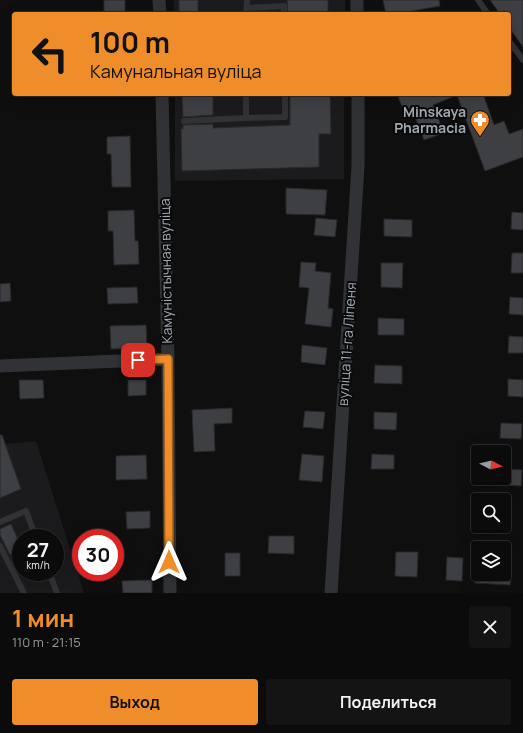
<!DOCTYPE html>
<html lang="ru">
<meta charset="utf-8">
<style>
:root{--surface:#0b0b0c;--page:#141415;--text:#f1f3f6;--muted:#9a9b9d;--line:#2b2b2d;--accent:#ee8d29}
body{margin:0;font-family:Manrope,sans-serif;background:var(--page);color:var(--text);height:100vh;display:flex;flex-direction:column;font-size:15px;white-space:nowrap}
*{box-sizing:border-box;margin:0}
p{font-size:13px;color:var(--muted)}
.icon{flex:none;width:22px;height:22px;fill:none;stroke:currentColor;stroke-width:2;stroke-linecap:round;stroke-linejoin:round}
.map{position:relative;height:593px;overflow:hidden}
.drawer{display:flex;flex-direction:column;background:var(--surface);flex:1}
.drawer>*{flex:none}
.hud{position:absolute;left:12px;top:12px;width:499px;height:84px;border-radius:4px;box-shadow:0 4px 16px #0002,0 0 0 1px var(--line);background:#ee8d29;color:#111;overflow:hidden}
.needle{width:26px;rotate:97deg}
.tools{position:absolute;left:471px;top:445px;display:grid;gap:8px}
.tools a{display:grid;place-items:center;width:40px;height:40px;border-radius:4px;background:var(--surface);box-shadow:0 4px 16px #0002,0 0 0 1px var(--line);font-size:20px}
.speed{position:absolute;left:12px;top:529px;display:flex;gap:8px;font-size:20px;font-weight:700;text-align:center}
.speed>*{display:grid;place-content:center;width:52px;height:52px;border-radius:50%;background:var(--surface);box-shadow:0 4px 16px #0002,0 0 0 1px var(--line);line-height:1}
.speed small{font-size:10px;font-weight:400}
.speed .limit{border:6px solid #d22;background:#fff;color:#111}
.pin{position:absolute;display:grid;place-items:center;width:34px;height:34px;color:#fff;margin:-17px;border-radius:8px;box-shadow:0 2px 6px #0006}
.me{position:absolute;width:44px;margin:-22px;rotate:0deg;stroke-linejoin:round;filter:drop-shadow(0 0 3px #0008)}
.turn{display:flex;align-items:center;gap:14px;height:84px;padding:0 12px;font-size:18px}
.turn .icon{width:52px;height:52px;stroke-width:2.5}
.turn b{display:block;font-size:28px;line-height:34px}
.round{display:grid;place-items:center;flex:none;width:42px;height:42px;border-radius:4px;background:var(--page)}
.head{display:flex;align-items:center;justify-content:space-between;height:68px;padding:0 12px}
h1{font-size:24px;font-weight:700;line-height:30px;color:var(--accent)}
.cta{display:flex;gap:8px;margin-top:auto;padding:8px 12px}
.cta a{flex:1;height:46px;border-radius:4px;background:var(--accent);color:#111;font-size:16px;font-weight:700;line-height:46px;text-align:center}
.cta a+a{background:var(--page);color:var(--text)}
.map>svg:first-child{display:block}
</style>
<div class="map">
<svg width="523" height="593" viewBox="0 0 523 593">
<rect width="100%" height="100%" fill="#0f0f10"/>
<path fill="#1b1b1d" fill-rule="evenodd" d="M 174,0 L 345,0 L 345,14 L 174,14 Z
M 175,94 L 344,94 L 344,179 L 175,181 Z
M 36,441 L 84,593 L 0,593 L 0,447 L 5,444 ZM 21,538 L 55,538 L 55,572 L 21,572 Z"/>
<path fill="#3e3f43" stroke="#29292c" d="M 104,0 L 125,0 L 125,13 L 104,14 Z
M 179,0 L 198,0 L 198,14 L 179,14 Z
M 287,0 L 328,0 L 328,14 L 288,14 Z
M 383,0 L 439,0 L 440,6 L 406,12 L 407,14 L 386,14 Z
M 490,0 L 523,0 L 523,47 L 509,27 L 509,14 L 500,14 Z
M 182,94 L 213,94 L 213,115 L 183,117 Z
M 290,94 L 330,94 L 331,134 L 319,134 L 319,167 L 182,171 L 181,129 L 183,129 L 183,125 L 213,124 L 213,128 L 290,125 Z
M 397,94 L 483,94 L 494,125 L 504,121 L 509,134 L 523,129 L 523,157 L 485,171 L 457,95 L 433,105 L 444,133 L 424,140 L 413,111 L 405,114 Z
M 130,136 L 131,187 L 112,187 L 111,154 L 107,154 L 107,137 Z
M 286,188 L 327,190 L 325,215 L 286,214 Z
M 134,210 L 135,241 L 138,241 L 139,264 L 114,265 L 113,231 L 108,231 L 108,211 Z
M 512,212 L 523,213 L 523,230 L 511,229 Z
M 316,218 L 337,220 L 335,237 L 314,235 Z
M 384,219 L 412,220 L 412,237 L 384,236 Z
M 512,253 L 523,253 L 523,273 L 511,273 Z
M 301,262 L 316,263 L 315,271 L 331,273 L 328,308 L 333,309 L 331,327 L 305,324 L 309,288 L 299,287 Z
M 381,263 L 403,263 L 402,288 L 381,287 Z
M 10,283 L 11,301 L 0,302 L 0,284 Z
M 137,287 L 138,303 L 108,304 L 107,288 Z
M 510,297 L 523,298 L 523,315 L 509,314 Z
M 378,318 L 404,319 L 404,335 L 378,335 Z
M 146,325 L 147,348 L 111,349 L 110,326 Z
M 509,336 L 523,337 L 523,353 L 508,353 Z
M 302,345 L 327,348 L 325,365 L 301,362 Z
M 375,365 L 402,366 L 402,384 L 374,383 Z
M 508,379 L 523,380 L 523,397 L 508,396 Z
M 19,380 L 43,380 L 44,398 L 20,399 Z
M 128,380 L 146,380 L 146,395 L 128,396 Z
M 232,408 L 232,423 L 214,424 L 215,451 L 194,452 L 192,410 Z
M 305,411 L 325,412 L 323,429 L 303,427 Z
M 374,412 L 397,413 L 396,430 L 374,429 Z
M 501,423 L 522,424 L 521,439 L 500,438 Z
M 0,435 L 2,435 L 21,489 L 0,498 Z
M 302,454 L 324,456 L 322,482 L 299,480 Z
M 372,454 L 394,455 L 394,469 L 371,469 Z
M 146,455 L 147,479 L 116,480 L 116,456 Z
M 504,469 L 522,470 L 521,486 L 504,485 Z
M 150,511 L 150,528 L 127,529 L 126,512 Z
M 11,524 L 21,546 L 21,550 L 10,555 L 0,535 L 0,529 Z
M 269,536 L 294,536 L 294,554 L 268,553 Z
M 396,552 L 418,552 L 417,577 L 395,576 Z
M 225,553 L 240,553 L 240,576 L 225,576 Z
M 447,557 L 463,558 L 462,581 L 446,580 Z
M 475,574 L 511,574 L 510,585 L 475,583 Z
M 152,580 L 152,593 L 123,593 L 122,581 Z"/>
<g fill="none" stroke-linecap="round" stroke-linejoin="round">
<path stroke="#303235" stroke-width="6" d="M 478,0 L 488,14
M 247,8 L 284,6 L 284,14
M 246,14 L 247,0
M 509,41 L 523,60
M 246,118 L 285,117 L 285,94
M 184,121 L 246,118 L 246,94
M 0,522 L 26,511 L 36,538
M 0,546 L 24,593
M 49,572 L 57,593"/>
<path stroke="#303235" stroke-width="13" d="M 159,0 L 160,14
M 357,0 L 357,14
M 162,94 L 168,359 L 170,593
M 0,366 L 168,359
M 331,593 L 358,166 L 358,94"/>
</g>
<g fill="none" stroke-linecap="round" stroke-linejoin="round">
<g stroke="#9b5c1b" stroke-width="10">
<path id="route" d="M 138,360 L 168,359 L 169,562"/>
</g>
<use href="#route" stroke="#ee8d29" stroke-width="7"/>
</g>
<defs>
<g id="pharmacy-pin" transform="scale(1)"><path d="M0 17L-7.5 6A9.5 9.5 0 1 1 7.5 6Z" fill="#ee8d29" stroke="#0a0a0b"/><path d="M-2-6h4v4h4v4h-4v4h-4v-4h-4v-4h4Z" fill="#fff"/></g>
</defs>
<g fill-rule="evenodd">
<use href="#pharmacy-pin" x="480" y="120"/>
</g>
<g text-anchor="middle" stroke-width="4" stroke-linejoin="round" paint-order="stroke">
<g font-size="14" font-weight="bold" fill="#a0a8b1" stroke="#0a0a0b" text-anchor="end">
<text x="466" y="117">Minskaya<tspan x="466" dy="16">Pharmacia</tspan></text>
</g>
<g font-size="14" fill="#a0a8b1" stroke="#0a0a0b">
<text transform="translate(166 271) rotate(-91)" y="5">Камуністычная вуліца</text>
<text transform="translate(347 344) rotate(-86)" y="5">вуліца 11-га Ліпеня</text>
</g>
</g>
</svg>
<div class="tools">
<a><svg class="needle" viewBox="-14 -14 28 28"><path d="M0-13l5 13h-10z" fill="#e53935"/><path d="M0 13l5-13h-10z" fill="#9a9b9d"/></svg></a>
<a><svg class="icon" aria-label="search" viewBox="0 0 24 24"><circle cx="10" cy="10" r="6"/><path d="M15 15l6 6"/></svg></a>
<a><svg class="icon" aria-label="layers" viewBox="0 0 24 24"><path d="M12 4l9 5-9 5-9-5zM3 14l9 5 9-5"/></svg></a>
</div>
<div class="speed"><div>27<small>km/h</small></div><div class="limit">30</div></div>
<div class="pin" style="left:138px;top:360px;background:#d93025"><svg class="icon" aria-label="arrive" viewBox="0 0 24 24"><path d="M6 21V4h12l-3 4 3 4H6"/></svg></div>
<svg class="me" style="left:169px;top:562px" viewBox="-20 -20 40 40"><path d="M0-17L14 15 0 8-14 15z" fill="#ee8d29" stroke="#fff" stroke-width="4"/></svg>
<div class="hud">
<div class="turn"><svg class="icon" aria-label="left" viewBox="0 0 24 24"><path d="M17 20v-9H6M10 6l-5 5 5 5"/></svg><div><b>100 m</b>Камунальная вуліца</div></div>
</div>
</div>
<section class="drawer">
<div class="head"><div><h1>1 мин</h1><p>110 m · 21:15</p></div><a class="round"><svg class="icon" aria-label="close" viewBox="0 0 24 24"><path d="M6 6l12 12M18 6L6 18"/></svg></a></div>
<div class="cta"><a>Выход</a><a>Поделиться</a></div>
</section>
